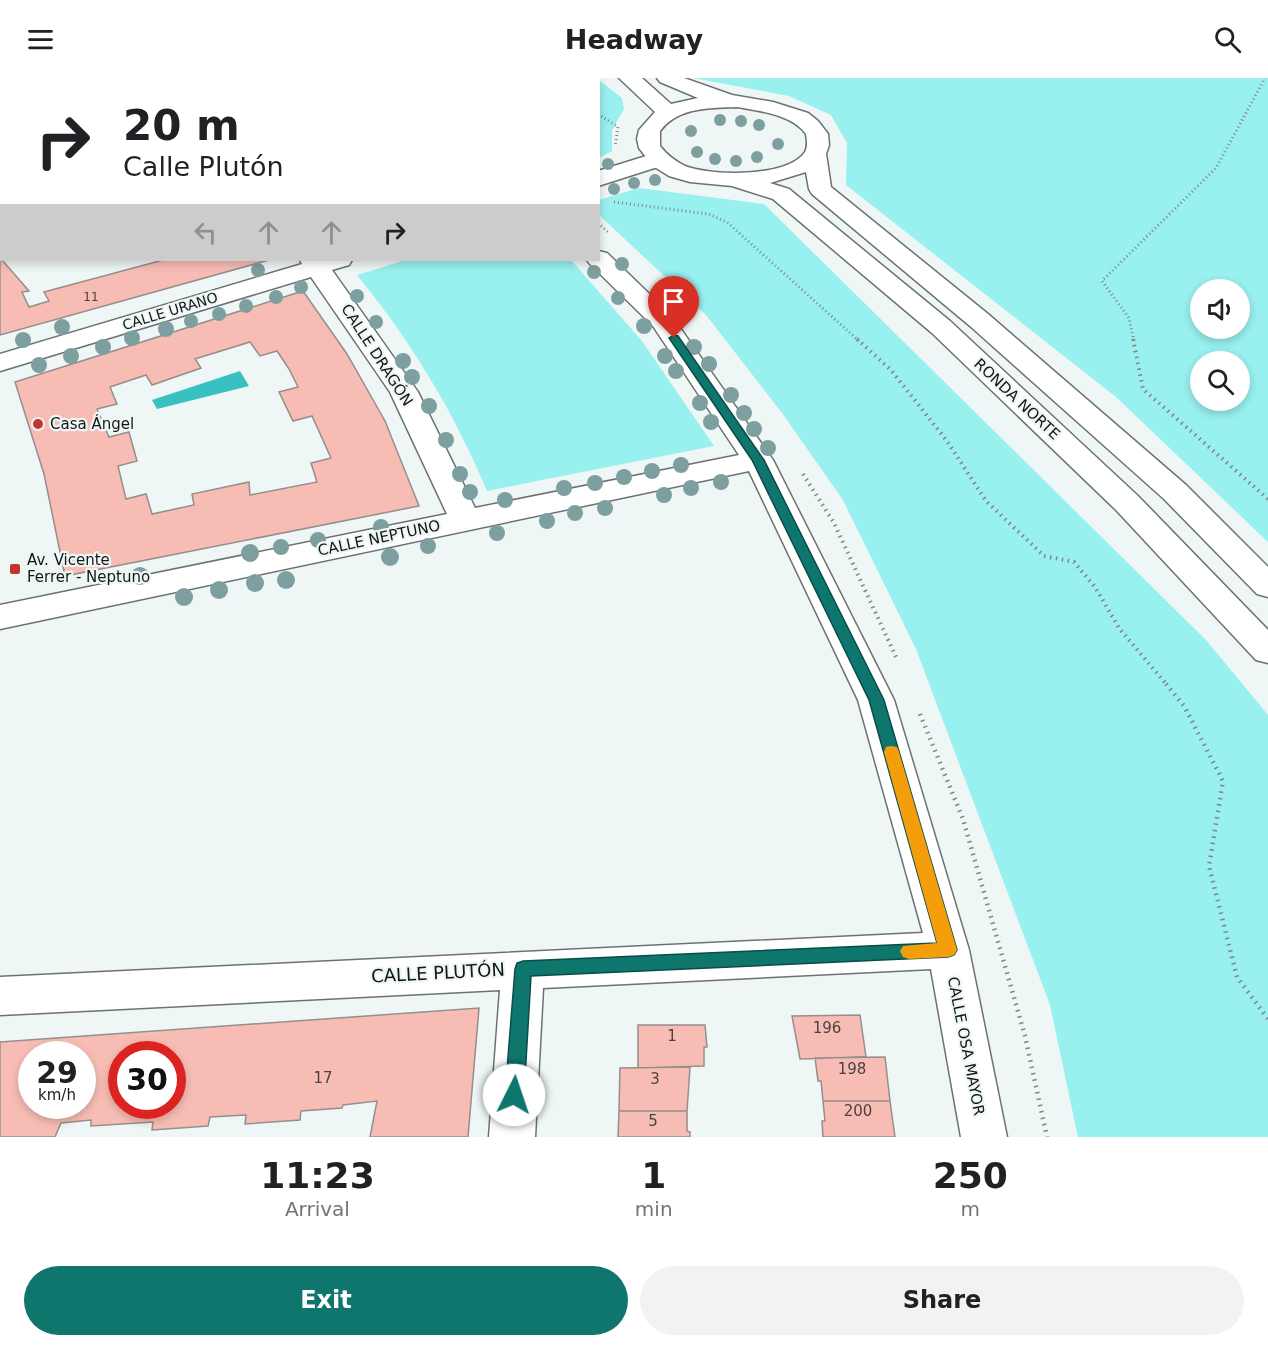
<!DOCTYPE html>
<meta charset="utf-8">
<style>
:root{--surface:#fff;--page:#f2f2f2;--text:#202124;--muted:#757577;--accent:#0f766e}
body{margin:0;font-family:"DejaVu Sans",sans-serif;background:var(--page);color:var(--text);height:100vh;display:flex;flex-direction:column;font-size:22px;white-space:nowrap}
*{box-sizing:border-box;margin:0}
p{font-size:20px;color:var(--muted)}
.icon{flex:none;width:33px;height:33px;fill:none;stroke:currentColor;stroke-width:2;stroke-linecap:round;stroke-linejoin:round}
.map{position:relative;height:1059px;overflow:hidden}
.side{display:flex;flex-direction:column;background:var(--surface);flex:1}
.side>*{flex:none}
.hud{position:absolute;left:0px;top:0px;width:600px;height:183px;box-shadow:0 3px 9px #0003;background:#fff;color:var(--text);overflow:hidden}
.tools{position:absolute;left:1190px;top:201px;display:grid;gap:12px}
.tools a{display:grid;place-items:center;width:60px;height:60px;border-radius:50%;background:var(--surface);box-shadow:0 3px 9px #0003;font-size:30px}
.speed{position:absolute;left:18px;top:963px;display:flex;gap:12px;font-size:30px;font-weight:700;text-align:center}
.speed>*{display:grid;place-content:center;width:78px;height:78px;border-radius:50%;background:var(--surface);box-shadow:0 3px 9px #0003;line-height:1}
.speed small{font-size:15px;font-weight:400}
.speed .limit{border:9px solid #d22;background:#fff;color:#111}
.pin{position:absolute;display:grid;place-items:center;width:51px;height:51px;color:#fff;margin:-62px -26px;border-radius:50% 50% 50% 0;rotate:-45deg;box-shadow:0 0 6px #0007}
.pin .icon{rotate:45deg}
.me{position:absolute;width:66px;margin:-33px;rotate:4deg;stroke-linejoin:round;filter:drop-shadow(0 0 4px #0008)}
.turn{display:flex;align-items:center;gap:21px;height:126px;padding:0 24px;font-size:27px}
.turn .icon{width:78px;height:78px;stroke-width:2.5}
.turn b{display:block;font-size:42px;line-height:51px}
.lanes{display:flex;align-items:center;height:57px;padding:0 24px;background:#0003;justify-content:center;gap:30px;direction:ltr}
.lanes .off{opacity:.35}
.eta{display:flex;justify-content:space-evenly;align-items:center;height:102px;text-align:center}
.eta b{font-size:36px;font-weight:800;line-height:42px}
.primary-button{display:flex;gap:12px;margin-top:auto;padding:12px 24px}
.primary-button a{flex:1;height:69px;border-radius:36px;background:var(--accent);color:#fff;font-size:24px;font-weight:800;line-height:69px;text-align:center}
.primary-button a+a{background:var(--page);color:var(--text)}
header{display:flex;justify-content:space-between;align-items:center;height:78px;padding:0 24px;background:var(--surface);font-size:27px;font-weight:800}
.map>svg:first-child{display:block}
</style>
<header><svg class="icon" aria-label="menu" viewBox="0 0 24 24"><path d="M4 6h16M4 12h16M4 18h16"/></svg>Headway<svg class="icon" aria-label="search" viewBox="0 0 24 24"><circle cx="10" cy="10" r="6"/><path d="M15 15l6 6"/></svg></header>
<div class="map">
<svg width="1268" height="1059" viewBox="0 0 1268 1059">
<rect width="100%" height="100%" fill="#eff6f6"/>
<path fill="#98f0ef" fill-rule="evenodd" d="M 693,0 L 1268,0 L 1268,464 L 1116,319 L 846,107 L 847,65 L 831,37 L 789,18 ZM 1200,212 L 1239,212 L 1239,250 L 1200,250 ZM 1200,284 L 1239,284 L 1239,322 L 1200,322 Z
M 599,2 L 622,20 L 624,31 L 612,52 L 612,73 L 599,80 Z
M 639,110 L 764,126 L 1206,562 L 1268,637 L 1268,1059 L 1078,1059 L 1050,927 L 916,571 L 843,422 L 782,335 L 706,237 L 599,137 L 599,122 Z
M 406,182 L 571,182 L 642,263 L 714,368 L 487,413 C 454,334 411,263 357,197 Z"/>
<path fill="#39c1c1" d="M 240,293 L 249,308 L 157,331 L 152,322 Z"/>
<path fill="#f7bdb4" stroke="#958e8d" stroke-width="1.5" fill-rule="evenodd" d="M 0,173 L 2,182 L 29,213 L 22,214 L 29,229 L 49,223 L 44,214 L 163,182 L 269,182 L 0,257 Z
M 303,213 L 347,276 L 385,343 L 419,428 L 65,498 L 44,396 L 15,304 ZM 250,264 L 260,278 L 277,273 L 289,291 L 298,309 L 279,314 L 293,343 L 312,338 L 331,380 L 311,385 L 317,404 L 250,417 L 249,404 L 192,416 L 194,427 L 152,436 L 146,416 L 126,421 L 118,388 L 137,383 L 129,354 L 109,359 L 97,331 L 117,326 L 110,309 L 146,297 L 152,307 L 201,290 L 195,281 Z
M 479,930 L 468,1059 L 370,1059 L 377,1023 L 343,1027 L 342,1030 L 301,1033 L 300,1042 L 245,1046 L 246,1037 L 210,1039 L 208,1048 L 152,1052 L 153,1044 L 91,1048 L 91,1042 L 61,1045 L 55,1059 L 0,1059 L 0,964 ZM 32,976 L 82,976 L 82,1028 L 32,1028 ZM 122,976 L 172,976 L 172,1028 L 122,1028 Z
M 860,937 L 866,979 L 800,981 L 792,938 Z
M 638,947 L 705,947 L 707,969 L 704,969 L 704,988 L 638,990 Z
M 885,979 L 890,1023 L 823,1023 L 821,1003 L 818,1003 L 815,980 Z
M 690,989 L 687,1033 L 619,1033 L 620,990 Z
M 823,1023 L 890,1023 L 895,1059 L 823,1059 L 822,1043 L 825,1043 Z
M 619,1033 L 687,1033 L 687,1053 L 690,1054 L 690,1059 L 618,1059 Z"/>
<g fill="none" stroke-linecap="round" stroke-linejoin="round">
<g stroke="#6c7272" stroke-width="3">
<path id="minor" d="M 38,0 L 60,0 L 61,2 L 39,2 Z
M 216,0 L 238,0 L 215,2 Z
M 345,0 L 366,0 L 367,2 L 346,2 Z
M 659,74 L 667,76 L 670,81 L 667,86 L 598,108 L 598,93 Z
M 0,80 L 2,80 L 2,94 L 0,94 Z
M 598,173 L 607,175 L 671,237 L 773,382 L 894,622 L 969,872 L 1007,1059 L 961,1059 L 931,891 L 543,910 L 535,1059 L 489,1059 L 500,912 L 0,937 L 0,899 L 923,855 L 858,622 L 749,393 L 0,551 L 0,527 L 447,436 L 390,314 L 311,199 L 0,293 L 0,276 L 302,186 L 300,182 L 352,182 L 349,187 L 332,192 L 418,314 L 475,430 L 739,377 L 653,248 L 589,185 L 587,182 L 598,182 Z"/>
</g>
<g stroke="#6c7272" stroke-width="3">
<path id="major" d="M 619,0 L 642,0 L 671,26 L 698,20 L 660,4 L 657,0 L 684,0 L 732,17 L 773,24 L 808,35 L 818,43 L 828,56 L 829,67 L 826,76 L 831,109 L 988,236 L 1186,407 L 1268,489 L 1268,519 L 1257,516 L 1164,421 L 970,248 L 812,116 L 809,111 L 806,94 L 770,105 L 789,111 L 950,243 L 1138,418 L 1268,552 L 1268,585 L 1256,582 L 1116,432 L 932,255 L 773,121 L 732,108 L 690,104 L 669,98 L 653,88 L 639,70 L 637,61 L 639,52 L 655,34 ZM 737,29 C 759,33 792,36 806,56 C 807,62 808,69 805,74 C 788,100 710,98 685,88 C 675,83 667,77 660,68 L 660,53 C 678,29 710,30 737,29 Z"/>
</g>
<path stroke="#818685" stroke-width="3" stroke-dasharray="1 3" stroke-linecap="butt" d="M 391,0 L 393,2
M 548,0 L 550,2
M 598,36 L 618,49 L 615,69
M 614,124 L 709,136 L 728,145 L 859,263
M 598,145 L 609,155
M 1134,263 L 1129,240 L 1102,203 L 1216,90 L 1265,0"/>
<path stroke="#818685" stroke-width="4" stroke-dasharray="1.5 4.5" stroke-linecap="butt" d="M 857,261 L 891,292 L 947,363 L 986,423 L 1044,478 L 1074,484 L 1095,509 L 1119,550 L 1167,607
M 1133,261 L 1143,311 L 1268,421
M 803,396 L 834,445 L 896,579"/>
<path stroke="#818685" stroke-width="4.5" stroke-dasharray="1.5 5" stroke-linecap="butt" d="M 1166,606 L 1184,628 L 1223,703 L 1209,788 L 1237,899 L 1268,941
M 920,636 L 963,741 L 1025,958 L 1047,1059"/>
<use href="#minor" fill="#fff" fill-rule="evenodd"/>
<use href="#major" fill="#fff" fill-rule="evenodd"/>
</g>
<g fill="#7e9f9f">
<circle cx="720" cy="42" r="6"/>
<circle cx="741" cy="43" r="6"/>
<circle cx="759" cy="47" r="6"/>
<circle cx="691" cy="53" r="6"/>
<circle cx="778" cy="66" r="6"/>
<circle cx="697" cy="74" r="6"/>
<circle cx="757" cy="79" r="6"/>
<circle cx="715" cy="81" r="6"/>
<circle cx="736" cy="83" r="6"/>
<circle cx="608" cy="86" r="6"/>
<circle cx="655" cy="102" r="6"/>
<circle cx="634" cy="105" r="6"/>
<circle cx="614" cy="111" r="6"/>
<circle cx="622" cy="186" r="7"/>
<circle cx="258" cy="192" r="7"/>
<circle cx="594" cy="194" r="7"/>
<circle cx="301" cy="209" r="7"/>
<circle cx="357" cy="218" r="7"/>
<circle cx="276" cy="219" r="7"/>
<circle cx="618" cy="220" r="7"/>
<circle cx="661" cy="227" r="7"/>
<circle cx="246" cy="228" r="7"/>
<circle cx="219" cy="236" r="7"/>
<circle cx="191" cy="243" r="7"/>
<circle cx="376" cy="244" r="7"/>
<circle cx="644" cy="248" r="8"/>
<circle cx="62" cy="249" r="8"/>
<circle cx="166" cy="251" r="8"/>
<circle cx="132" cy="260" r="8"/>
<circle cx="23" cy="262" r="8"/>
<circle cx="103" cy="269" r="8"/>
<circle cx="694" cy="269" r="8"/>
<circle cx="71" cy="278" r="8"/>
<circle cx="665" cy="278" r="8"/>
<circle cx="403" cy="283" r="8"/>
<circle cx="709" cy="286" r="8"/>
<circle cx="39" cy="287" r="8"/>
<circle cx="676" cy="293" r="8"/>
<circle cx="412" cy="299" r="8"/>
<circle cx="731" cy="317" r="8"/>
<circle cx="700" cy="325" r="8"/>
<circle cx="429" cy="328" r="8"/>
<circle cx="744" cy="335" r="8"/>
<circle cx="711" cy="344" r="8"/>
<circle cx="754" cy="351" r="8"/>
<circle cx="446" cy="362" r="8"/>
<circle cx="768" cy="370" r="8"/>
<circle cx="681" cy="387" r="8"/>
<circle cx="652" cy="393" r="8"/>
<circle cx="460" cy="396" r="8"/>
<circle cx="624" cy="399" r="8"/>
<circle cx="721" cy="404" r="8"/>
<circle cx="595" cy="405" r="8"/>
<circle cx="564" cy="410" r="8"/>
<circle cx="691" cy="410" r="8"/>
<circle cx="470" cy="414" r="8"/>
<circle cx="664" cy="417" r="8"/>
<circle cx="505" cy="422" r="8"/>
<circle cx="605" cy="430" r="8"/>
<circle cx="575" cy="435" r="8"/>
<circle cx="547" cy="443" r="8"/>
<circle cx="381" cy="449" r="8"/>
<circle cx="497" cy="455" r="8"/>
<circle cx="318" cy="462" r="8"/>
<circle cx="428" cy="468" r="8"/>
<circle cx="281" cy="469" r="8"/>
<circle cx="250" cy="475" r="9"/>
<circle cx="390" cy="479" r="9"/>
<circle cx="140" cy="498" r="9"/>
<circle cx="286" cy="502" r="9"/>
<circle cx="255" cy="505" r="9"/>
<circle cx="219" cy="512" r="9"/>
<circle cx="184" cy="519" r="9"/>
</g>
<path fill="#0f766e" stroke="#0a4d48" stroke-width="1.5" d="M 674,257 L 678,258 L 764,382 L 884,622 L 957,872 L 954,877 L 948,879 L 531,898 L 524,1017 L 521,1023 L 514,1026 L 508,1023 L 505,1017 L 515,891 L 517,885 L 523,883 L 937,865 L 869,622 L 752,382 L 669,260 Z"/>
<path fill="#f59e0b" d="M 891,668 L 897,669 L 899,674 L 957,872 L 954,877 L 948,879 L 909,881 L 903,879 L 900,873 L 903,868 L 937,865 L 884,674 L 886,669 Z"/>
<g fill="#c2352a" stroke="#eff6f6" stroke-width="2">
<circle cx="38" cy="346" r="6"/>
<rect x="9" y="485" width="12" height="12" rx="3"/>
</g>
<g text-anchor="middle" stroke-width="4.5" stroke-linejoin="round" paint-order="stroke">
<g font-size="12" fill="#4d403e">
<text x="91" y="223">11</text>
</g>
<g font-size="14" fill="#141716" stroke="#eff6f6">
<text transform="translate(170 233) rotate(-17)" y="5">CALLE URANO</text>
</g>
<g font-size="15" fill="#141716" stroke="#eff6f6">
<text transform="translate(377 277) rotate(57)" y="5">CALLE DRAGÓN</text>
<text transform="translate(1017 321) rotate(43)" y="5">RONDA NORTE</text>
<text transform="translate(379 460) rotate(-12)" y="5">CALLE NEPTUNO</text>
<text transform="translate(966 968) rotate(79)" y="5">CALLE OSA MAYOR</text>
</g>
<g font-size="15" fill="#141716" stroke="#eff6f6" text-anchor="start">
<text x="50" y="351">Casa Ángel</text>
<text x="27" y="487">Av. Vicente<tspan x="27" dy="17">Ferrer - Neptuno</tspan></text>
</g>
<g font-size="15" fill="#4d403e">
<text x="827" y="955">196</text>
<text x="672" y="963">1</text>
<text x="852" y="996">198</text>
<text x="323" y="1005">17</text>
<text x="655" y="1006">3</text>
<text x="858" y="1038">200</text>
<text x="653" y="1048">5</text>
</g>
<g font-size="18" fill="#141716" stroke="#eff6f6">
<text transform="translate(438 895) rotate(-3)" y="6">CALLE PLUTÓN</text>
</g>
</g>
</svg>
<div class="tools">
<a><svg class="icon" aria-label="sound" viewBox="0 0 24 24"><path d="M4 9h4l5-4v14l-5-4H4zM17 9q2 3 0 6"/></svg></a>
<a><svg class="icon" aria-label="search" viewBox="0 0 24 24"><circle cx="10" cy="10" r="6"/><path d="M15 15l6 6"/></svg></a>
</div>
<div class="speed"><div>29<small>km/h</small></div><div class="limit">30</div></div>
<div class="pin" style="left:674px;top:260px;background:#d93025"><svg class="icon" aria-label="arrive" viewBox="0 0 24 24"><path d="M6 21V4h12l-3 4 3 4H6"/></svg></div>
<svg class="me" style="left:514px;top:1017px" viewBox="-20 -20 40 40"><circle r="19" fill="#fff"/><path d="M0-13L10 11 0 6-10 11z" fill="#0f766e"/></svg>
<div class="hud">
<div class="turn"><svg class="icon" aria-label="right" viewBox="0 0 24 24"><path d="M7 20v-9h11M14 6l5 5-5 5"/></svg><div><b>20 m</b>Calle Plutón</div></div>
<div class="lanes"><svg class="icon off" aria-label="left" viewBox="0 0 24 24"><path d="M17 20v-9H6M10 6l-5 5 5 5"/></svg><svg class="icon off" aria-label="ahead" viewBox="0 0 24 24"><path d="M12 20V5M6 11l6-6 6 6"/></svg><svg class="icon off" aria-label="ahead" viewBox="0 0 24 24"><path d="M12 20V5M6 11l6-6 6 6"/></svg><svg class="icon" aria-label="right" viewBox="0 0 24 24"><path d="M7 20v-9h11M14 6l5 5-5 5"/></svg></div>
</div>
</div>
<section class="side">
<div class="eta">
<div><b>11:23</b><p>Arrival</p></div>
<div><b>1</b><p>min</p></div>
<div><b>250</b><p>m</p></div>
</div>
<div class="primary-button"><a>Exit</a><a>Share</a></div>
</section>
